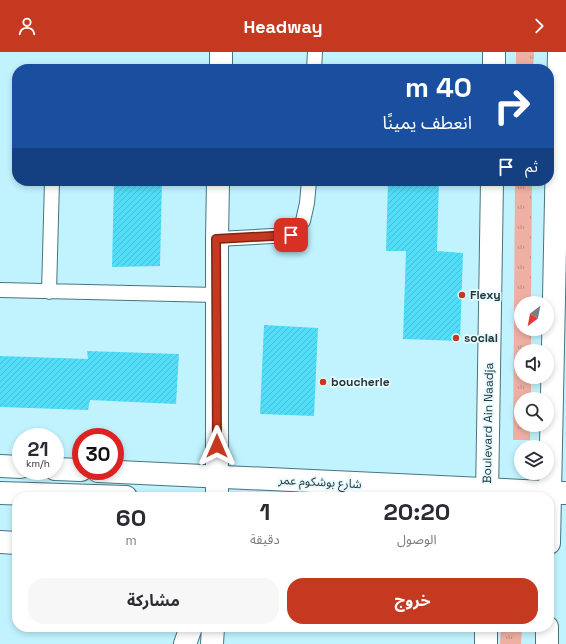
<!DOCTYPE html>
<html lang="ar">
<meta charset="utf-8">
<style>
:root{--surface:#fff;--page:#f7f7f7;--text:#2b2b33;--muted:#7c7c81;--accent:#c4391f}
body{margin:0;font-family:"Space Grotesk","Noto Sans Arabic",sans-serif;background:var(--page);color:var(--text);direction:rtl;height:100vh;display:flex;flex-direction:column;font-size:15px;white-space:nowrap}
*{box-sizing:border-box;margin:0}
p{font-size:13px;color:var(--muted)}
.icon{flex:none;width:22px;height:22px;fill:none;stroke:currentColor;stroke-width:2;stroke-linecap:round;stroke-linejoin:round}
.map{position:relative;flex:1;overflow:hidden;direction:ltr}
.panel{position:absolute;left:12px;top:440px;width:542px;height:140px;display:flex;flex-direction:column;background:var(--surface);border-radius:16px;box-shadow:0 2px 6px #0003;direction:rtl}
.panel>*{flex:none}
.hud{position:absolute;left:12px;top:12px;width:542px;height:122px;border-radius:16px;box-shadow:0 2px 6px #0003;direction:rtl;background:#1a4fa0;color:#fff;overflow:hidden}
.needle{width:26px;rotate:212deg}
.buttons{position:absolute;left:514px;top:244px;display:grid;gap:8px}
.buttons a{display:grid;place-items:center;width:40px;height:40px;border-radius:50%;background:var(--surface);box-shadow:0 2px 6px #0003;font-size:20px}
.speed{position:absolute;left:12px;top:376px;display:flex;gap:8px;font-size:20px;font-weight:700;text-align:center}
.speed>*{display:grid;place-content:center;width:52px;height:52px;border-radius:50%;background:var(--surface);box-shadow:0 2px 6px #0003;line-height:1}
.speed small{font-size:10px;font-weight:400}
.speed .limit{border:6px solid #d22;background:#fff;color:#111}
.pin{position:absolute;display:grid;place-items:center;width:34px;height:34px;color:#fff;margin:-17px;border-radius:8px;box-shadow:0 2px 6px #0006}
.me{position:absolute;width:44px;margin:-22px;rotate:0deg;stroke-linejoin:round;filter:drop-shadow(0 0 3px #0008)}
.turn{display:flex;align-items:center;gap:14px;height:84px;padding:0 16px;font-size:18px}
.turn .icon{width:52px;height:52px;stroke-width:2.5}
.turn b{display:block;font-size:28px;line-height:34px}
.then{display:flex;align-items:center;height:38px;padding:0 16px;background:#0003;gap:8px;font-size:15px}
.eta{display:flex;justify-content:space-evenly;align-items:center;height:68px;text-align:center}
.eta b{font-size:24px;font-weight:700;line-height:28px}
.button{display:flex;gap:8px;margin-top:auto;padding:8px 16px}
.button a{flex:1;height:46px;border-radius:16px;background:var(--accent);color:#fff;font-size:16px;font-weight:700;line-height:46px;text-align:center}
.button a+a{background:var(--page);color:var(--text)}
header{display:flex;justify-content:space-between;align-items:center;height:52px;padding:0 16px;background:var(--accent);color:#fff;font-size:18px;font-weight:700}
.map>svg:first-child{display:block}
</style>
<header><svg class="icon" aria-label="forward" viewBox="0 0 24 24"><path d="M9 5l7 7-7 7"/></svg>Headway<svg class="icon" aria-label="person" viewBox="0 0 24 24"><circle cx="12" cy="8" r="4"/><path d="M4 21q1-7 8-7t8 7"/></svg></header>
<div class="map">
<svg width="566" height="592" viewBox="0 0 566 592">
<defs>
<pattern id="grass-tufts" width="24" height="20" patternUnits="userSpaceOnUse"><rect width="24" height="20" fill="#eeb0a3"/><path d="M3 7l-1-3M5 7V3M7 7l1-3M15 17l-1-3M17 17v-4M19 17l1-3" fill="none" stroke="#c19086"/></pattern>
<pattern id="building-hatch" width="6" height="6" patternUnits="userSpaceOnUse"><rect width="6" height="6" fill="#51ddf7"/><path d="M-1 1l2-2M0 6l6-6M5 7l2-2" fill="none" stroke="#46bed5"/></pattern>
</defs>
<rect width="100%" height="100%" fill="#c1f3fe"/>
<path fill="url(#grass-tufts)" d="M 516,0 L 534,0 L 533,17 L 516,17 Z
M 515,129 L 532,129 L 531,251 L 521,251 L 521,277 L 531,277 L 531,299 L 521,299 L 521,325 L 531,325 L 531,347 L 521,347 L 521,373 L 530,373 L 530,388 L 513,388 Z
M 501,575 L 522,575 L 521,592 L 500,592 Z"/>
<path fill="url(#building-hatch)" d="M 114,129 L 162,129 L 160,214 L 112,215 Z
M 388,129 L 439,129 L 437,199 L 463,201 L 460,289 L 403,287 L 406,199 L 386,199 Z
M 264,273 L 318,276 L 314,364 L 260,362 Z
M 87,299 L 179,302 L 176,352 L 90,348 L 88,358 L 0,355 L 0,304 L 88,307 Z"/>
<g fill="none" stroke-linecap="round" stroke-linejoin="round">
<g stroke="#47757f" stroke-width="16">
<path id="service" d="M 314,17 L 315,0
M 217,187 L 291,183 L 303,169 L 307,151 L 309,129
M 0,238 L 217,243
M 49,240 L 52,129"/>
</g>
<g stroke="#47757f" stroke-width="24">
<path id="minor" d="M 221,17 L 221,0
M 217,445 L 217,187 L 218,129
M 0,490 L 17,491
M 185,592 L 191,575
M 212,592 L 213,575"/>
</g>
<g stroke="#47757f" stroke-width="24">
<path id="tertiary" d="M 494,17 L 494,0
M 0,414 L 21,415
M 55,417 L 81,418
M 98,419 L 566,441
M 0,441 L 126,445
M 487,445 L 492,129
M 549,491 L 559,0
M 486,592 L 486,575
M 547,592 L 547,575"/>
</g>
<use href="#service" stroke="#fff" stroke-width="14"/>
<use href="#minor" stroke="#fff" stroke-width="22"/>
<use href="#tertiary" stroke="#fff" stroke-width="22"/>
</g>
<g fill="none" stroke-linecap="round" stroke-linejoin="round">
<g stroke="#7f2514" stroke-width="10">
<path id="route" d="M 217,394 L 216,187 L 291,183"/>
</g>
<use href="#route" stroke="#c4391f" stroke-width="7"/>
</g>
<g fill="#c4391f" stroke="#e7faff" stroke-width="1.5">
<circle cx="462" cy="243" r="4"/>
<circle cx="456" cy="286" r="4"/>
<circle cx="323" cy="330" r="4"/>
</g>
<g text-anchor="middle" stroke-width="3.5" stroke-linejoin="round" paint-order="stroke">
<g font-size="12" font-weight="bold" fill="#24373c" stroke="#e7faff" text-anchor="start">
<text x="470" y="247">Flexy</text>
<text x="464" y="290">social</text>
<text x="331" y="334">boucherie</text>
</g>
<g font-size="12" fill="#24373c" stroke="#e7faff">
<text transform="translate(488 371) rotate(-89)" y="4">Boulevard Ain Naadja</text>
<text transform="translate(320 430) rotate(3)" y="4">شارع بوشكوم عمر</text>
</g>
</g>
</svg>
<div class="buttons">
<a><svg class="needle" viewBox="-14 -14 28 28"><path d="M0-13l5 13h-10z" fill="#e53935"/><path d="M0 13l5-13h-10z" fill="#7c7c81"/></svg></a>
<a><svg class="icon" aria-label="sound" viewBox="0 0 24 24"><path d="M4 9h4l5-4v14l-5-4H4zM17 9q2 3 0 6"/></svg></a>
<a><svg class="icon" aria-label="search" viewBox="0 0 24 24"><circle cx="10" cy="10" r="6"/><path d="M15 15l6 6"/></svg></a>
<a><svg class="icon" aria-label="layers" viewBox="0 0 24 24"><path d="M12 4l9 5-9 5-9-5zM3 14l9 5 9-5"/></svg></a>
</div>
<div class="speed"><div>21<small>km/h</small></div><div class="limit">30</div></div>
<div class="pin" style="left:291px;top:183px;background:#d93025"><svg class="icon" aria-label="arrive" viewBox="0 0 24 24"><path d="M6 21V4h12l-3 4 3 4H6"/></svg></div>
<svg class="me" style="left:217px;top:394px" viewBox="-20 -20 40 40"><path d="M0-17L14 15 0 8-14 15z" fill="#c4391f" stroke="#fff" stroke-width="4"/></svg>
<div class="hud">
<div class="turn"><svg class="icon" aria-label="right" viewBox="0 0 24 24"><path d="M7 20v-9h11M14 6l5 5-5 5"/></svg><div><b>40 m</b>انعطف يمينًا</div></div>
<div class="then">ثم<svg class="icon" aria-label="arrive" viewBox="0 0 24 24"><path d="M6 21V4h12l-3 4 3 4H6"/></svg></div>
</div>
<section class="panel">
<div class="eta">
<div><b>20:20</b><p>الوصول</p></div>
<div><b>1</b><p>دقيقة</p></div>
<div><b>60</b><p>m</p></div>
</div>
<div class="button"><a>خروج</a><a>مشاركة</a></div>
</section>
</div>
